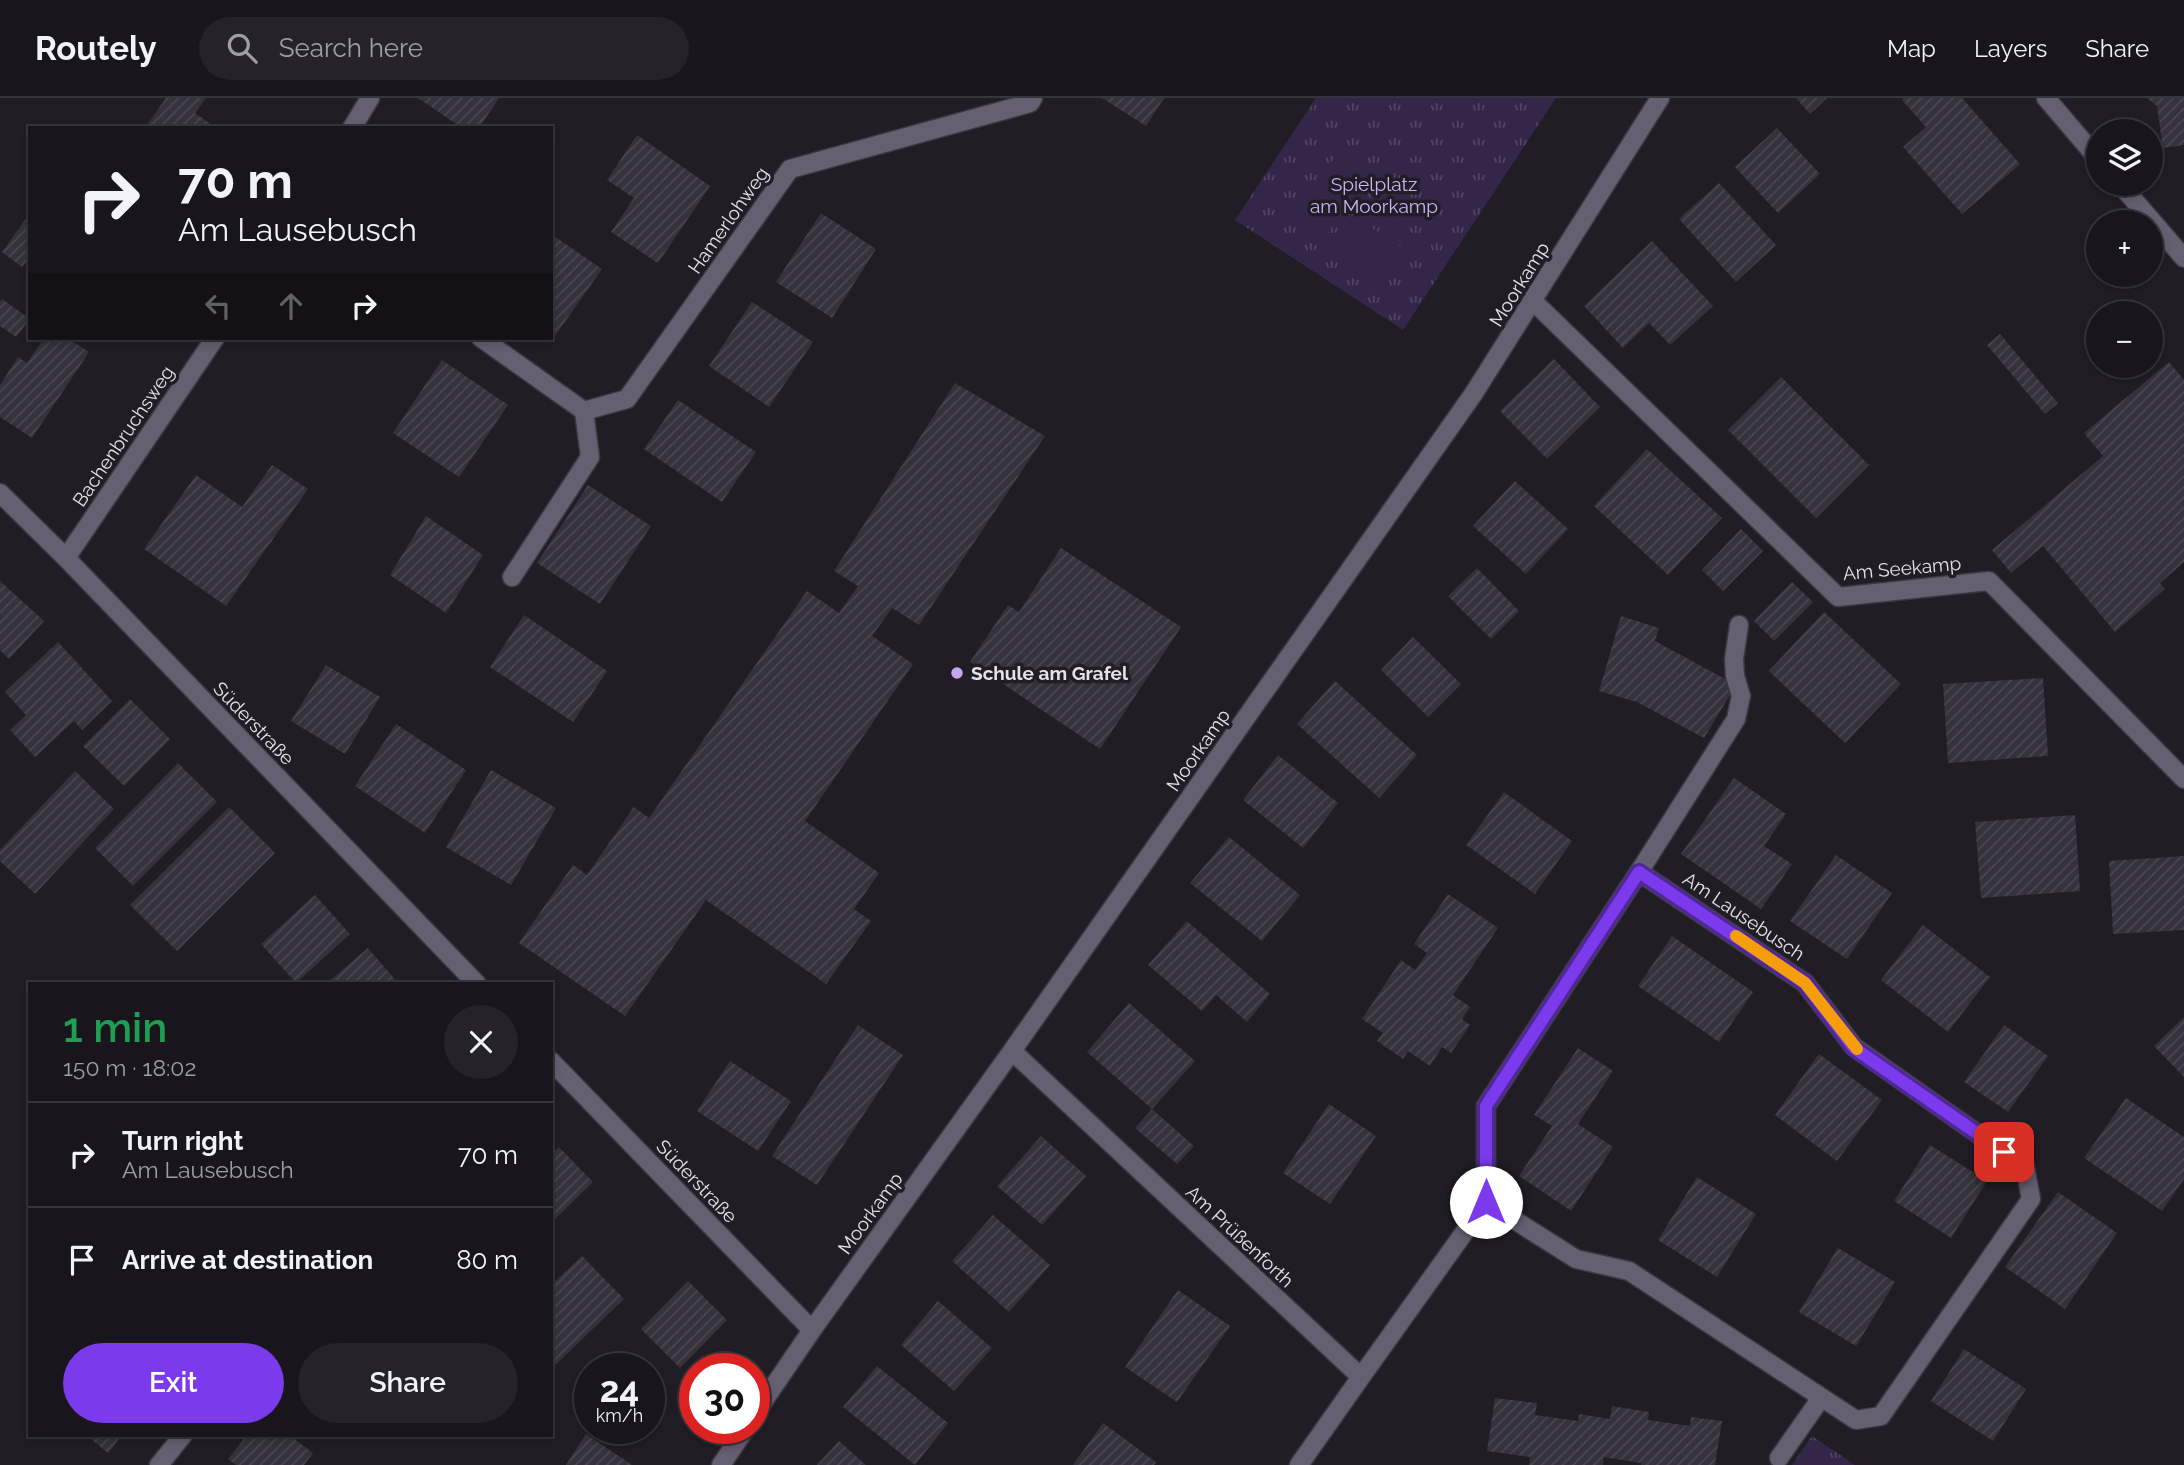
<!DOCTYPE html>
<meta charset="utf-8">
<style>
:root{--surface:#18161c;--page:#252329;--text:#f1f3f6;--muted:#9f9fa3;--line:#36353b;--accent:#7c3aed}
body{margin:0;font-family:Raleway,sans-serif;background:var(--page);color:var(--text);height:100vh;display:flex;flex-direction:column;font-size:26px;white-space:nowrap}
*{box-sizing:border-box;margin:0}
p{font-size:23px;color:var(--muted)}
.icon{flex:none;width:38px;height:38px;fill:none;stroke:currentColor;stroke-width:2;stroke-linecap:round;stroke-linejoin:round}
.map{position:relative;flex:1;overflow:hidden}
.sheet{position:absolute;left:28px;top:884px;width:525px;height:455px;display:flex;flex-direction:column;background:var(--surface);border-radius:0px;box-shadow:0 4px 10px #0003,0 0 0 2px var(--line)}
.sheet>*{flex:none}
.banner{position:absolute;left:28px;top:28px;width:525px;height:214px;border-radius:0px;box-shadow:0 4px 10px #0003,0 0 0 2px var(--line);background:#18161c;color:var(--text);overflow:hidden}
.tools{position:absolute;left:2086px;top:21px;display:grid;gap:14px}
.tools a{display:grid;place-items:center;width:77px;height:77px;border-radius:50%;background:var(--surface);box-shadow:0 4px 10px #0003,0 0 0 2px var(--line);font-size:35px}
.speed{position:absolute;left:574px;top:1255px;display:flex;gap:14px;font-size:35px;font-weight:700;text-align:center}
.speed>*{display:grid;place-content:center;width:91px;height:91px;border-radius:50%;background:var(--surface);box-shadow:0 4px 10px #0003,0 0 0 2px var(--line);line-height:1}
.speed small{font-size:18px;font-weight:400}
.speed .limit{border:10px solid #d22;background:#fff;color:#111}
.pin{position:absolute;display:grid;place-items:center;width:60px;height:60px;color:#fff;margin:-30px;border-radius:14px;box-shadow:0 4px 10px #0006}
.me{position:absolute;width:77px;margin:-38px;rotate:0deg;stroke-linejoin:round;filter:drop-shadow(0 0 5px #0008)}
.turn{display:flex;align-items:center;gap:24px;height:147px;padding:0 35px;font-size:32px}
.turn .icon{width:91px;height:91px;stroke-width:2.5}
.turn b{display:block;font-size:49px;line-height:60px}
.lanes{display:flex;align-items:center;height:66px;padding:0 35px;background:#0003;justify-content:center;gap:35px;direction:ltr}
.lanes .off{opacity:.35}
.round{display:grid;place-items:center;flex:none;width:74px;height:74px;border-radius:37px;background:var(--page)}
.headline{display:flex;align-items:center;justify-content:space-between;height:119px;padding:0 35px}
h1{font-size:42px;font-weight:600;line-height:52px;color:#1e9e55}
.primary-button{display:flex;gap:14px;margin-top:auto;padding:14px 35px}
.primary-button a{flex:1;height:80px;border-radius:42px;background:var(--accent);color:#fff;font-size:28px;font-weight:600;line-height:80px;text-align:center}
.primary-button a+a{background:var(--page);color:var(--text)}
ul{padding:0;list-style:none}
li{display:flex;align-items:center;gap:21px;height:105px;padding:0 35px;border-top:2px solid var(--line)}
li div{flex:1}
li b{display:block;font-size:26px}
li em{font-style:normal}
header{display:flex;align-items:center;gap:42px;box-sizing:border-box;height:98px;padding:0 35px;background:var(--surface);border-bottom:2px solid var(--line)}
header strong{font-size:33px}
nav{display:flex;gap:38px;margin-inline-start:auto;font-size:24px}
.search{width:490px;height:63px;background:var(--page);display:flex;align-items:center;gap:18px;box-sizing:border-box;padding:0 24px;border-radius:38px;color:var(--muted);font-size:26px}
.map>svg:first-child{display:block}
</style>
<header>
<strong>Routely</strong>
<div class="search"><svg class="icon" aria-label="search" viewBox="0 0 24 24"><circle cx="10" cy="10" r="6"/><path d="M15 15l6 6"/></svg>Search here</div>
<nav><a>Map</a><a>Layers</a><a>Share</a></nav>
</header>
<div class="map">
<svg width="2184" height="1367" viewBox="0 0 2184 1367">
<defs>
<pattern id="grass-tufts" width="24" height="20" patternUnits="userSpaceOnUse" patternTransform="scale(1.75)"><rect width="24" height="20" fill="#342649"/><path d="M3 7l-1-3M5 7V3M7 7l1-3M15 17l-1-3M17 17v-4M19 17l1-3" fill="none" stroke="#514563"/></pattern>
<pattern id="building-hatch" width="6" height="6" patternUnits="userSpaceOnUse" patternTransform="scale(1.75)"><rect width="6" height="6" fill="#35323b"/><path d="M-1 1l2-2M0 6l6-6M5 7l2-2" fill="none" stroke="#48464e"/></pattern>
</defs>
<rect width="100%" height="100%" fill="#201d25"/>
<path fill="url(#grass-tufts)" d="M 1316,0 L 1556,0 L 1403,232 L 1235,122 Z
M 1812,1338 L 1855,1367 L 1792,1367 Z"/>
<path fill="#342649" d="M 1336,57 L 1367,77 L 1326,138 L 1296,118 Z
M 1361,123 L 1401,149 L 1382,178 L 1342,152 Z"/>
<path fill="url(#building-hatch)" d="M 166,0 L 206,0 L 195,15 L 216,30 L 145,30 Z
M 418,0 L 499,0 L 479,30 L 462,30 Z
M 1102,0 L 1164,0 L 1146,28 Z
M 1796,0 L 1827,0 L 1810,16 Z
M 1904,0 L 1962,0 L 2020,66 L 1962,116 L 1903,49 L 1926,29 L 1902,2 Z
M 2147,0 L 2184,0 L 2184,47 L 2163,50 L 2157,8 Z
M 1777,30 L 1820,76 L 1778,115 L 1735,69 Z
M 637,37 L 710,88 L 658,165 L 611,134 L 634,100 L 607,82 Z
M 1719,85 L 1776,147 L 1736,184 L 1679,121 Z
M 30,115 L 30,159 L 22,169 L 2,154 Z
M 821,115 L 876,151 L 832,220 L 776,184 Z
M 551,136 L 602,171 L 555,238 L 551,235 Z
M 1652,143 L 1713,208 L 1670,247 L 1649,225 L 1623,250 L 1584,208 Z
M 2,201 L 30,221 L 16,239 L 0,228 L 0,204 Z
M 752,204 L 813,244 L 769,309 L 709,268 Z
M 2000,236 L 2058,305 L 2045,316 L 1987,247 Z
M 44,240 L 67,240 L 89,254 L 32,340 L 0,319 L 0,287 L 18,259 L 27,265 Z
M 1554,261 L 1600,309 L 1547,361 L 1500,313 Z
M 442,262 L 508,307 L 459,379 L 393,335 Z
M 2169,264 L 2184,282 L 2184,464 L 2160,485 L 2165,491 L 2115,534 L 2043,448 L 2011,475 L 1992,452 L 2103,358 L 2084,335 Z
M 1781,279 L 1869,367 L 1816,420 L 1728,332 Z
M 955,285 L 1045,338 L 919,527 L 892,510 L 872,538 L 913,566 L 805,723 L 879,775 L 854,811 L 871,823 L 826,886 L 706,802 L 625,918 L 519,845 L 573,767 L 587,777 L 634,709 L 649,720 L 807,493 L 839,515 L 858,488 L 834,473 Z
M 678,302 L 756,354 L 722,404 L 644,351 Z
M 1647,351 L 1722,420 L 1668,477 L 1594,408 Z
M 272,367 L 308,391 L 226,508 L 144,451 L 196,377 L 242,409 Z
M 1515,383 L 1568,431 L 1526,476 L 1473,428 Z
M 588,387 L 651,428 L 600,506 L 537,465 Z
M 426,418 L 483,457 L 446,515 L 390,477 Z
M 1741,431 L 1763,453 L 1723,493 L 1702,472 Z
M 1061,450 L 1181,529 L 1100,651 L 970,564 L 1008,507 L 1019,514 Z
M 1477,470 L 1519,513 L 1491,541 L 1448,498 Z
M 0,483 L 44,523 L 9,561 L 0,552 Z
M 1792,484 L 1813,504 L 1774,543 L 1754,523 Z
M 1824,514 L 1901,586 L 1845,645 L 1769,573 Z
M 524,517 L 607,573 L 573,624 L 490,569 Z
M 1621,518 L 1659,530 L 1655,543 L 1736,587 L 1704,640 L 1637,604 L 1599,593 Z
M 1413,539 L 1461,586 L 1428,619 L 1381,572 Z
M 58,544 L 112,603 L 82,632 L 74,623 L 35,659 L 10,632 L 26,617 L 5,594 Z
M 326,567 L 380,599 L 345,656 L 291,623 Z
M 2043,580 L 2048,658 L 1948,665 L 1943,586 Z
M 1335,583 L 1417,657 L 1379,700 L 1297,626 Z
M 130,601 L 170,641 L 124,688 L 83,648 Z
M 396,626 L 466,672 L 425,735 L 355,688 Z
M 1278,657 L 1338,705 L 1303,750 L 1243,702 Z
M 178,665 L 217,704 L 133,788 L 95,750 Z
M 491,672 L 556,710 L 511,787 L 446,749 Z
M 75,673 L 114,711 L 35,796 L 0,763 L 0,752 Z
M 1734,680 L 1786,716 L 1764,748 L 1792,766 L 1761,811 L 1681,756 Z
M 1504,694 L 1572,743 L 1535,796 L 1466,747 Z
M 229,709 L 275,755 L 177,853 L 130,807 Z
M 2075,717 L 2080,793 L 1981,800 L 1975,724 Z
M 1229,739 L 1300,797 L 1262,843 L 1190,785 Z
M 1836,757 L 1892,795 L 1847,861 L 1790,823 Z
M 2184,758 L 2184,832 L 2113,836 L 2109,763 Z
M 1448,796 L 1498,830 L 1453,897 L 1470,909 L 1462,921 L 1470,927 L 1451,955 L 1442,949 L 1430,968 L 1408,953 L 1403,961 L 1377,943 L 1383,935 L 1362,921 L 1401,862 L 1415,872 L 1427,855 L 1414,846 Z
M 315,797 L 350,836 L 296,885 L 261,846 Z
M 1187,823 L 1270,896 L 1247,924 L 1216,897 L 1202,913 L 1148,867 Z
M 1923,827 L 1990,879 L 1948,934 L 1881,882 Z
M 1672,838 L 1753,894 L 1719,944 L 1638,888 Z
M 368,850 L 399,886 L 326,886 Z
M 1129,905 L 1195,963 L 1152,1011 L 1087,954 Z
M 2184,919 L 2184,979 L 2154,948 Z
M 858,927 L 903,957 L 817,1087 L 772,1058 Z
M 2004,927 L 2048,958 L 2008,1014 L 1964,984 Z
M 1578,950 L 1613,973 L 1578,1026 L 1613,1049 L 1571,1113 L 1519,1078 L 1552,1028 L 1534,1017 Z
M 1819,956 L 1882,1002 L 1837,1063 L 1775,1017 Z
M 730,963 L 791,1003 L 758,1053 L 697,1013 Z
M 2126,1000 L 2184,1039 L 2184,1081 L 2162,1113 L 2084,1060 Z
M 1329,1006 L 1376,1038 L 1330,1106 L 1283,1075 Z
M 1152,1011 L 1194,1048 L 1177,1066 L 1135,1030 Z
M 1041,1038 L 1086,1078 L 1042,1127 L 997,1088 Z
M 1930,1047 L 1987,1083 L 1951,1140 L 1894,1103 Z
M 559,1049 L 593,1084 L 551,1125 L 551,1057 Z
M 1697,1079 L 1756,1116 L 1717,1179 L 1658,1142 Z
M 2058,1094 L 2117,1135 L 2065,1211 L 2005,1169 Z
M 993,1117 L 1050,1167 L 1009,1214 L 952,1163 Z
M 1838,1150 L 1895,1184 L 1856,1248 L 1799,1214 Z
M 582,1158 L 624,1201 L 553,1269 L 551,1267 L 551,1187 Z
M 688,1183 L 727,1222 L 680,1270 L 641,1231 Z
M 1178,1192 L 1230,1228 L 1177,1304 L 1125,1269 Z
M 938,1203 L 992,1250 L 954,1293 L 901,1247 Z
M 1964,1251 L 2026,1291 L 1993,1343 L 1931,1303 Z
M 877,1268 L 948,1325 L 915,1367 L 843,1309 Z
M 1495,1300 L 1537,1305 L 1535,1317 L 1578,1323 L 1579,1316 L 1610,1321 L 1612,1308 L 1649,1314 L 1648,1322 L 1690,1328 L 1691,1319 L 1722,1323 L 1715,1367 L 1641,1367 L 1641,1365 L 1604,1359 L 1603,1367 L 1529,1367 L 1530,1359 L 1487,1353 Z
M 1103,1325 L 1156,1364 L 1154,1367 L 1073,1367 Z
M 586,1336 L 632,1367 L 566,1367 Z
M 86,1337 L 122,1337 L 108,1355 Z
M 247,1337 L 289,1337 L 313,1355 L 304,1367 L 236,1367 L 228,1361 Z
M 839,1343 L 866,1367 L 817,1367 Z"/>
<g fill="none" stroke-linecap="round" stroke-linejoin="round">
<g stroke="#3b3940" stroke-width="21">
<path id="service" d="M 1639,774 L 1736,621 L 1741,598 L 1735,578 L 1734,561 L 1739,527"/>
</g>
<g stroke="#3b3940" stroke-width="21">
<path id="minor" d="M 2046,0 L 2098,61
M 352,30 L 370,0
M 2120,86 L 2184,160
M 1533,203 L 1838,499 L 1989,483 L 2184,681
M 481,240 L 584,313
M 0,395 L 66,460 L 477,886
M 66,460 L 215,240
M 512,479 L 590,359 L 584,313 L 627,301 L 790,71 L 1030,5 L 1033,0
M 1012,953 L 1361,1279 L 1299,1367
M 551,963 L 812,1232
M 1361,1279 L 1486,1104 L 1576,1161 L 1629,1173 L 1856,1322 L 1881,1318 L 2031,1101 L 2025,1069 L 1854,949 L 1805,885 L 1639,774 L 1486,1008 L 1486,1104
M 754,1317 L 812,1232 L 1012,953 L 1474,295 L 1660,0
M 1779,1360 L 1821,1300
M 159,1367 L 183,1337
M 721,1367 L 746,1330"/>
</g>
<use href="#service" stroke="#655f72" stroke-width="18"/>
<use href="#minor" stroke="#655f72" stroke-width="18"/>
</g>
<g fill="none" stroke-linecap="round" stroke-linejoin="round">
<g stroke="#51269a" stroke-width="18">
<path id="route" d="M 1486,1104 L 1486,1008 L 1639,774 L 1805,885 L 1854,950 L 2004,1054"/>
</g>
<use href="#route" stroke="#7c3aed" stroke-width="12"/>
<path stroke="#f59e0b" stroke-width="12" d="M 1736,838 L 1805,885 L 1857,951"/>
</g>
<circle fill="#c4a7f1" stroke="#201d25" stroke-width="2.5" cx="957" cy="575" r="7"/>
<g text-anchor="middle" stroke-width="7" stroke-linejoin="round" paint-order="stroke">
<g font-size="19" fill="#cdb3f8" stroke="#201d25">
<text x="1374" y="93">Spielplatz<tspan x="1374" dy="22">am Moorkamp</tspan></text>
</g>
<g font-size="19" fill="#e4e2e8" stroke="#201d25">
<text transform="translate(728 122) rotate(-55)" y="7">Hamerlohweg</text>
<text transform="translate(1519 186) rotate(-58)" y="7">Moorkamp</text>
<text transform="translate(123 338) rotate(-56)" y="7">Bachenbruchsweg</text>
<text transform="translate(1902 470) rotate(-5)" y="7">Am Seekamp</text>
<text transform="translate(254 625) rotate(46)" y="7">Süderstraße</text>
<text transform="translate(1198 652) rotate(-55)" y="7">Moorkamp</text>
<text transform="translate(1744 818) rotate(34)" y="7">Am Lausebusch</text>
<text transform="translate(697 1083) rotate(46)" y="7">Süderstraße</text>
<text transform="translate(870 1115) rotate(-54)" y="7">Moorkamp</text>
<text transform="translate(1240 1138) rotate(43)" y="7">Am Prüßenforth</text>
</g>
<g font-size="19" font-weight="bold" fill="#e4e2e8" stroke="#201d25" text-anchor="start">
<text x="971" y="582">Schule am Grafel</text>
</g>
</g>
</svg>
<div class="tools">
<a><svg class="icon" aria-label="layers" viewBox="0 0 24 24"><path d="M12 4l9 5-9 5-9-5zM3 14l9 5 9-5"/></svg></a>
<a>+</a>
<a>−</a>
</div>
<div class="speed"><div>24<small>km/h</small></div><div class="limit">30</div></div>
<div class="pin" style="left:2004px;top:1054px;background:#d93025"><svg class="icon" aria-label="arrive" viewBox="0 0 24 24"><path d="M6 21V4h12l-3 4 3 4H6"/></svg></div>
<svg class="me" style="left:1486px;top:1104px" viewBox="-20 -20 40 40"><circle r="19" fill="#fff"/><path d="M0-13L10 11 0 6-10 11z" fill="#7c3aed"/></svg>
<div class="banner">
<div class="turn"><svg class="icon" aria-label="right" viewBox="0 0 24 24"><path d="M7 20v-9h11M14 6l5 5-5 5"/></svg><div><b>70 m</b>Am Lausebusch</div></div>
<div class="lanes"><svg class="icon off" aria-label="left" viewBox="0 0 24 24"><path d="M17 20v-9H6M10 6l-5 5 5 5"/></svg><svg class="icon off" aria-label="ahead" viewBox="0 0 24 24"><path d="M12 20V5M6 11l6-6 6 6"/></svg><svg class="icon" aria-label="right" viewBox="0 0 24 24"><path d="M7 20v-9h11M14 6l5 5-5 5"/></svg></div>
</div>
<section class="sheet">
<div class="headline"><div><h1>1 min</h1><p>150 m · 18:02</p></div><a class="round"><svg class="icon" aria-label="close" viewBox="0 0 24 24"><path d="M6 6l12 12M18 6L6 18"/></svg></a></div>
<ul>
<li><svg class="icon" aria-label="right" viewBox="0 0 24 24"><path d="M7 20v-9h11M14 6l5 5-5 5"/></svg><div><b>Turn right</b><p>Am Lausebusch</p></div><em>70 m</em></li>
<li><svg class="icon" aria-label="arrive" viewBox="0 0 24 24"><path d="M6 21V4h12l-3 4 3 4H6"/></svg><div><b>Arrive at destination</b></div><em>80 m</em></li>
</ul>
<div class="primary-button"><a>Exit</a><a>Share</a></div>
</section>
</div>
